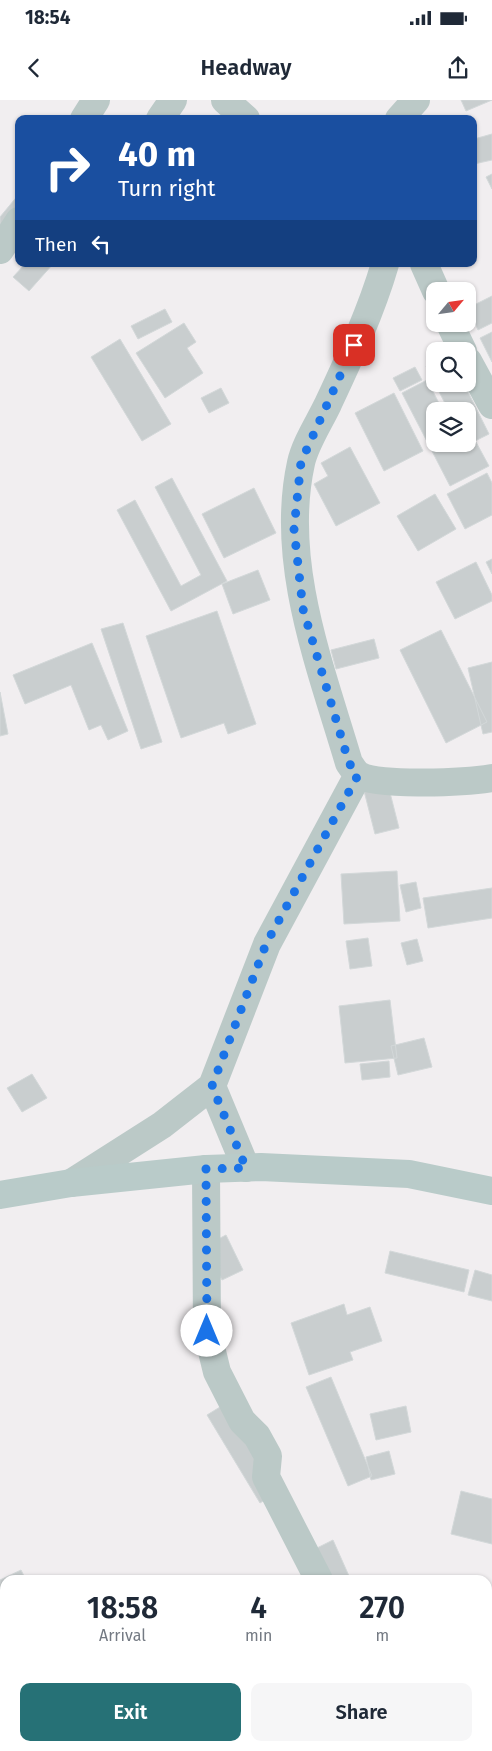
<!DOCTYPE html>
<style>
:root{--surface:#fff;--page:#f6f6f7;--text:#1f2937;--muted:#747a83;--accent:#267176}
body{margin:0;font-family:"Fira Sans",sans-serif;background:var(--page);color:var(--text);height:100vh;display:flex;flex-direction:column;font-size:19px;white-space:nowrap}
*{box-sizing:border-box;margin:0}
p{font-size:16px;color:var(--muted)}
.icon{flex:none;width:28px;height:28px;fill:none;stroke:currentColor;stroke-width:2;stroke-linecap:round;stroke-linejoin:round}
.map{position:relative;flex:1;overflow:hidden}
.sheet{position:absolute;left:0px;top:1475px;width:492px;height:176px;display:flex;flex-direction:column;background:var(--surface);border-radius:15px 15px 0 0;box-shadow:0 1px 4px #0004}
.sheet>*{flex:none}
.guide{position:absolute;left:15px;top:15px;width:462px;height:152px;border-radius:10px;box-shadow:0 1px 4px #0004;background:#1a4fa0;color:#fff;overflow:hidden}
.needle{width:32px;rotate:61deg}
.controls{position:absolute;left:426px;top:182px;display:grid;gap:10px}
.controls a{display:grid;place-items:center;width:50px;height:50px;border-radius:10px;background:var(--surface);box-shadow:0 1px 4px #0004;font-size:25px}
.pin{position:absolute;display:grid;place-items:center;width:42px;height:42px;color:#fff;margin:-21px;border-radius:10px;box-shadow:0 2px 8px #0006}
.me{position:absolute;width:55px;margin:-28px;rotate:0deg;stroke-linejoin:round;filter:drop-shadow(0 0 4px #0008)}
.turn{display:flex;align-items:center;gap:18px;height:105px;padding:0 20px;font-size:22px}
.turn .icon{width:65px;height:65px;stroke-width:2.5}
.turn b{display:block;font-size:35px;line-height:42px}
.then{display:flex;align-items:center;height:48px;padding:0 20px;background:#0003;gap:10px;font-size:19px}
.eta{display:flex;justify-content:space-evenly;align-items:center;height:85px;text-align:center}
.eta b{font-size:30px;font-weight:600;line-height:35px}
.primary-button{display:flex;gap:10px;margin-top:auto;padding:10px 20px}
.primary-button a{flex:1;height:58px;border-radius:10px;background:var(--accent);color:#fff;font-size:20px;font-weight:600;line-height:58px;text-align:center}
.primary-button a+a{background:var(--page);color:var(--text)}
.status{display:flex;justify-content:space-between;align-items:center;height:35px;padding:0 25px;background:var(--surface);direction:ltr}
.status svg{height:14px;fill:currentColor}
header{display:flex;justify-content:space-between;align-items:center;height:65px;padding:0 20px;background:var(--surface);font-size:22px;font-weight:600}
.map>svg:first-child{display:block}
</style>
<div class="status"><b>18:54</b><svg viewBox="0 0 49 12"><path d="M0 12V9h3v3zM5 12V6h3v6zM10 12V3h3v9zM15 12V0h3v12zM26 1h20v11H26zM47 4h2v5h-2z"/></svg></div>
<header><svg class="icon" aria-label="back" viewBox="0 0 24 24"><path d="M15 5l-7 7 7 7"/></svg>Headway<svg class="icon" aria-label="share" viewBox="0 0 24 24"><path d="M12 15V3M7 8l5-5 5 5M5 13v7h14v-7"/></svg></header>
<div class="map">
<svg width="492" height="1651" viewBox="0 0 492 1651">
<rect width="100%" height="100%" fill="#f1eef0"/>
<path fill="#c9cecf" stroke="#d3d8d9" d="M 461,0 L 492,0 L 466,11 Z
M 492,34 L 492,60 L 474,64 L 474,39 Z
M 492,74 L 492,89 L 486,77 Z
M 19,94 L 19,128 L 0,152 L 0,117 Z
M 25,164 L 53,164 L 29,191 L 13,177 Z
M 492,196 L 492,223 L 478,230 L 468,208 Z
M 165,209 L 172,222 L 138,239 L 131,226 Z
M 184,223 L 196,242 L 187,248 L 203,273 L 165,298 L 136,253 Z
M 492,232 L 492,262 L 480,238 Z
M 120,239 L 171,324 L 142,341 L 91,257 Z
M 435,262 L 435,283 L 426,266 Z
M 415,267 L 422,280 L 400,291 L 393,278 Z
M 427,280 L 443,311 L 435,311 L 435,344 L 460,344 L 463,349 L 476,342 L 489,366 L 450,386 L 402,293 Z
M 435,284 L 464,284 L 489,334 L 467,345 L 468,311 L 449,311 Z
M 221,288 L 229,303 L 209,313 L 201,298 Z
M 394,293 L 423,351 L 384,371 L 355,313 Z
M 350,347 L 380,403 L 336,426 L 314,384 L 328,376 L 321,363 Z
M 487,373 L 492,383 L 492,415 L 465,429 L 447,394 Z
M 172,378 L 227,481 L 171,511 L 117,410 L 135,400 L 181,486 L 201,475 L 155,387 Z
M 254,388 L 276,433 L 224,458 L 202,414 Z
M 435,394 L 456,429 L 418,451 L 397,416 Z
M 492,459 L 492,474 L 486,462 Z
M 476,462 L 492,495 L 492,501 L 455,519 L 436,482 Z
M 258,470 L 270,500 L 233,514 L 222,484 Z
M 217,511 L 256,624 L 228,634 L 224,623 L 181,638 L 146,536 Z
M 123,523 L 162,642 L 141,649 L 101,529 Z
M 441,530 L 487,622 L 446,643 L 400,550 Z
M 374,539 L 379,558 L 336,569 L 331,550 Z
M 92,543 L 128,631 L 108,640 L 101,625 L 89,630 L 71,585 L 25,604 L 13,575 Z
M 492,562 L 492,632 L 483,634 L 468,568 Z
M 0,592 L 8,634 L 0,636 Z
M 385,673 L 399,728 L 375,734 L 361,679 Z
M 397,771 L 400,821 L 344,824 L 341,774 Z
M 416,782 L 421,808 L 406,812 L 400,785 Z
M 492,788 L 492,818 L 428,828 L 423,798 Z
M 368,838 L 372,866 L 350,869 L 346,841 Z
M 417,839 L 423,861 L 407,865 L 401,843 Z
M 390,900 L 397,958 L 345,963 L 339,906 Z
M 424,938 L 432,967 L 398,975 L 391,946 Z
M 389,961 L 390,977 L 362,980 L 360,964 Z
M 32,974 L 47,998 L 22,1012 L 7,988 Z
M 226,1135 L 243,1170 L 222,1180 L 205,1146 Z
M 390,1151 L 469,1170 L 464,1192 L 385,1173 Z
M 475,1170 L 492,1175 L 492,1201 L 468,1195 Z
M 344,1204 L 347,1215 L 370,1207 L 382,1241 L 350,1252 L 353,1260 L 309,1275 L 291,1223 Z
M 331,1277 L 372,1376 L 348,1386 L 306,1287 Z
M 233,1299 L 285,1387 L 260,1403 L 207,1315 Z
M 406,1306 L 411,1332 L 376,1340 L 370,1314 Z
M 389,1351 L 395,1374 L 371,1380 L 366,1357 Z
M 461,1391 L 492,1399 L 492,1444 L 451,1434 Z
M 333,1440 L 349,1476 L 341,1480 L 319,1480 L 307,1453 Z
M 21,1470 L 26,1480 L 5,1480 L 5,1532 L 0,1522 L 0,1480 Z
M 492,1591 L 492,1608 L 488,1606 L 488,1600 Z
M 491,1627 L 492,1651 L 478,1651 L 480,1646 L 488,1646 L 488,1634 Z
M 75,1646 L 87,1646 L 89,1651 L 70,1651 L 69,1649 Z
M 275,1646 L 326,1646 L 318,1651 L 270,1651 Z"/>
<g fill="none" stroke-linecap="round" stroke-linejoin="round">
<path stroke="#bbc9c7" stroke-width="28" d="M 225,0 L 246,19
M 84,19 L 96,0
M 160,19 L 173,0
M 399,19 L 416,0
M 0,150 L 19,121
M 385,164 C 371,212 349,259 328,304 C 319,323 305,344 301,363 C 279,463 321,568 349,663 C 352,667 355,673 359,675 C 378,687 468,682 492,678
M 424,164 L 436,191
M 450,224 L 463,251
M 468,261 L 492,305
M 212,986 L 246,1068
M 206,1069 L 207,1231 L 217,1272 L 242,1321 L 257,1336 L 268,1356 L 266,1377 L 319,1480
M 71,1083 L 162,1025 L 212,986 L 267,844 L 358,675
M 413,1646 L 415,1651"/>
<path stroke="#b9cbc9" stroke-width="28" d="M 0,1095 L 71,1083 L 206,1069 L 261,1067 L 409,1074 L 492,1091"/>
</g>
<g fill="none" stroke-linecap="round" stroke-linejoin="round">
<path stroke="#1a73e8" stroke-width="9" stroke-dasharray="0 16.2" d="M 207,1231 L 206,1069 L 246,1068 L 212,986 L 266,844 L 358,675 L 349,663 L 303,509 L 294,429 L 301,362 L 354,245"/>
</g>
</svg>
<div class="controls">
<a><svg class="needle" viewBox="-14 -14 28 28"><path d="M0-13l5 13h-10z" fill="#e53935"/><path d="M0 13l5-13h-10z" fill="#747a83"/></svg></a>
<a><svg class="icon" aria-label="search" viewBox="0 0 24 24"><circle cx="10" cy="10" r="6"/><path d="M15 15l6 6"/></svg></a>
<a><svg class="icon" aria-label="layers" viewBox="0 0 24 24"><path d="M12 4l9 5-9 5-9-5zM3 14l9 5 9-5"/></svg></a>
</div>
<div class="pin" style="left:354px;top:245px;background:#d93025"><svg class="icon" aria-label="arrive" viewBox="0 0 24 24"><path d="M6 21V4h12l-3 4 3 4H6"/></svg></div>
<svg class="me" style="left:207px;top:1231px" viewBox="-20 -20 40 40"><circle r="19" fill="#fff"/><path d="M0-13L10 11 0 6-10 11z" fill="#1a73e8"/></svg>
<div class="guide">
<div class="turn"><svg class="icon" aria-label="right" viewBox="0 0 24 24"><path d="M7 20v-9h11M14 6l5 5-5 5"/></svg><div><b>40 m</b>Turn right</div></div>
<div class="then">Then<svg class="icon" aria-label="left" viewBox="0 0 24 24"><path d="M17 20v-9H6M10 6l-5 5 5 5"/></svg></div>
</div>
<section class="sheet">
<div class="eta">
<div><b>18:58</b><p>Arrival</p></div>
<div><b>4</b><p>min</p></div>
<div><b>270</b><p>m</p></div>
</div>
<div class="primary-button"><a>Exit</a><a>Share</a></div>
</section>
</div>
